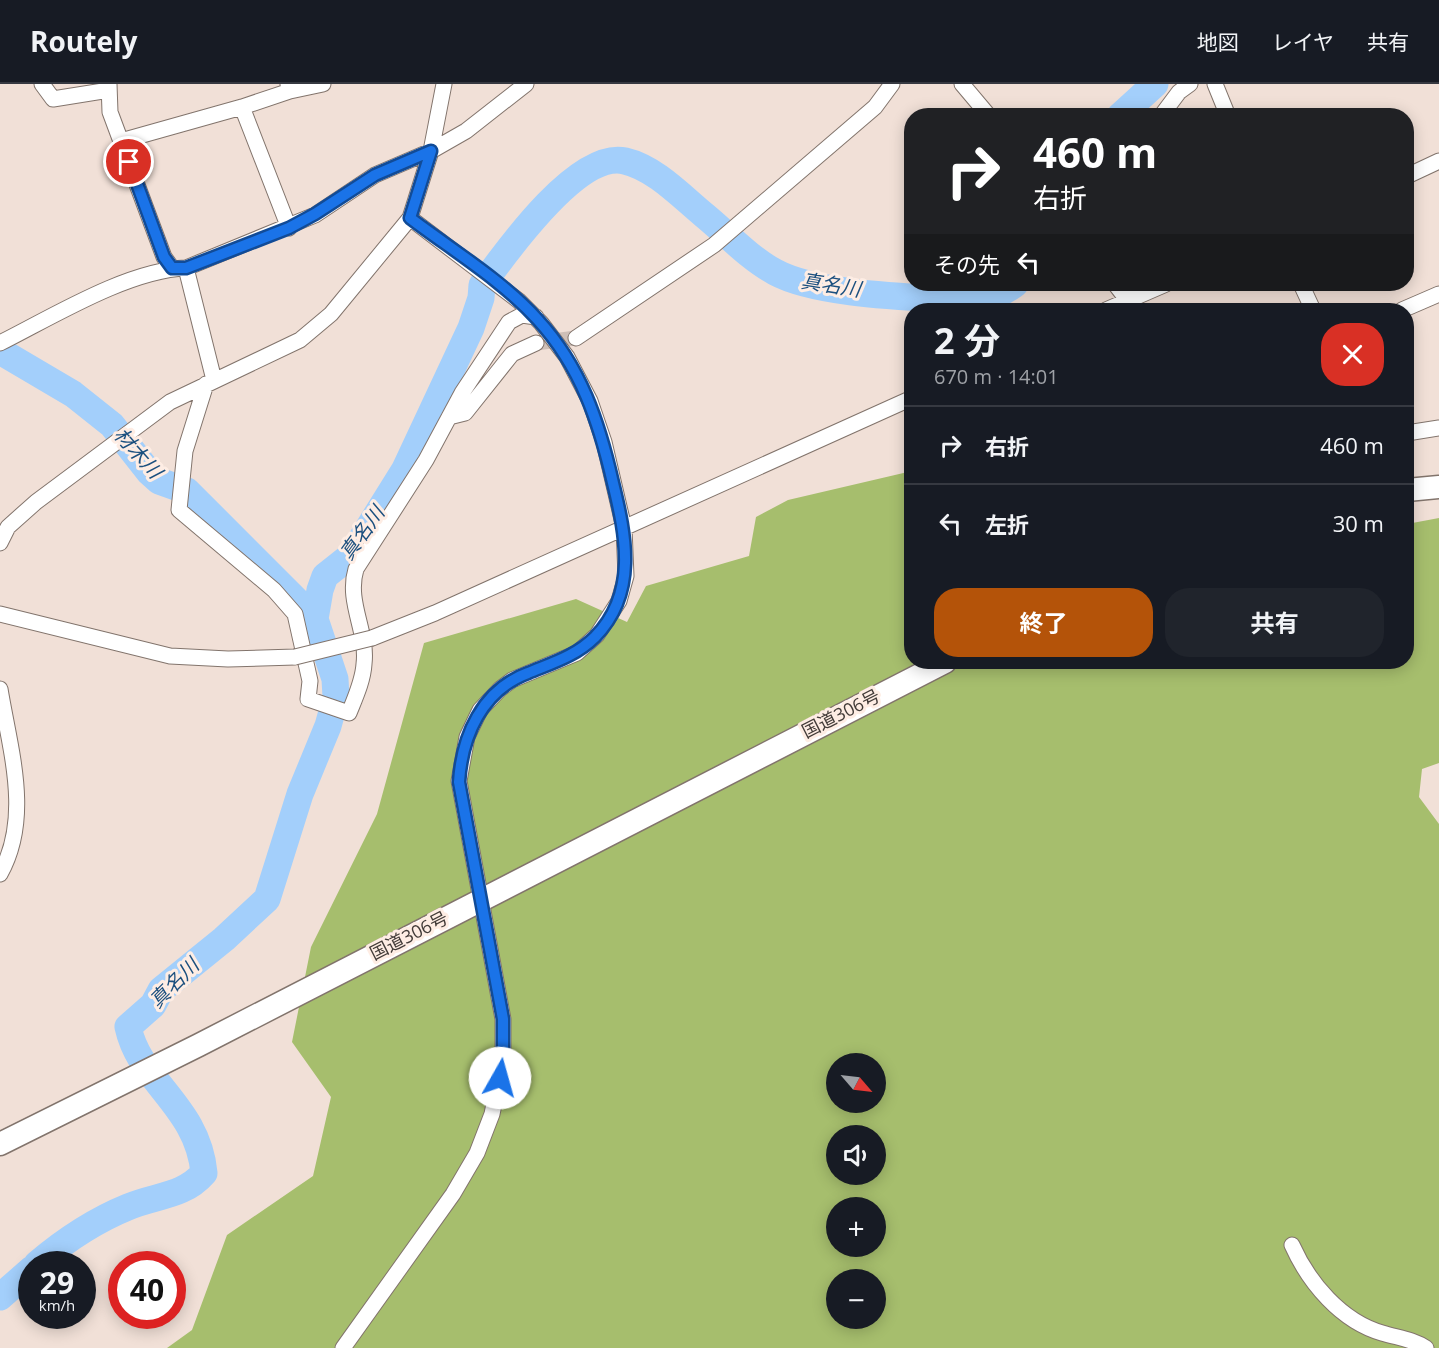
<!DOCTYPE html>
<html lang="ja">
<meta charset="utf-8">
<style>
:root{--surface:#171b24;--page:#20242c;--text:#f1f3f6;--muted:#9ea1a6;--line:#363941;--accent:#b45309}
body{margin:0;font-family:"Open Sans","Noto Sans JP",sans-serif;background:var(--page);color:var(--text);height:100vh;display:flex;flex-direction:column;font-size:22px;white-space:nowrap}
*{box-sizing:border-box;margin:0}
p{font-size:20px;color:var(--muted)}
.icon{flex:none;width:33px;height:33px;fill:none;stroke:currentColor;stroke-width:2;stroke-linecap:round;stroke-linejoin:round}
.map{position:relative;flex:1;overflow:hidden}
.drawer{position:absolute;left:904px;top:219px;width:510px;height:366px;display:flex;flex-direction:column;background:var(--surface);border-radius:24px;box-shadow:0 3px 15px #0003}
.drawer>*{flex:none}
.top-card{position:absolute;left:904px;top:24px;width:510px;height:183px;border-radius:24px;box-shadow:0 3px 15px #0003;background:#202124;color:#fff;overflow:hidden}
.needle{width:39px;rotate:118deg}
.tools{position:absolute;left:826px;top:969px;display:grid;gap:12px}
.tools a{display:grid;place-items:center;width:60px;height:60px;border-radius:50%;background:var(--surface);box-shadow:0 3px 15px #0003;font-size:30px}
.speed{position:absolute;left:18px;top:1167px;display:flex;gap:12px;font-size:30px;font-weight:700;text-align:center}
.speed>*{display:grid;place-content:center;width:78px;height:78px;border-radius:50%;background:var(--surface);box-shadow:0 3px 15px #0003;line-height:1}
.speed small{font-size:15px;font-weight:400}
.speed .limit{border:9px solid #d22;background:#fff;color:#111}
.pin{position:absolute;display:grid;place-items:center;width:51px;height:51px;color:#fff;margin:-26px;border:3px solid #fff;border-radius:50%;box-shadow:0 2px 6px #0007}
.me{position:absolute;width:66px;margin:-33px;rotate:7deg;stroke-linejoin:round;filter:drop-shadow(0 0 4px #0008)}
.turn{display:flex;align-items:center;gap:21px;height:126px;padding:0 30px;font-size:27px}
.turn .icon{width:78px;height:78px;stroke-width:2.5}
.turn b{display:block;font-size:42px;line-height:51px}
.then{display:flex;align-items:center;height:57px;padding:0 30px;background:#0003;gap:12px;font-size:22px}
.round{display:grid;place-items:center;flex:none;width:63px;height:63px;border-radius:24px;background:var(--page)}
.overview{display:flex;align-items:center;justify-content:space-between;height:102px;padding:0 30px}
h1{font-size:36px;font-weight:700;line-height:45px}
.action{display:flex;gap:12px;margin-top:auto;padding:12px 30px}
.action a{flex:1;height:69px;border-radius:24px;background:var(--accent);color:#fff;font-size:24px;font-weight:700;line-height:69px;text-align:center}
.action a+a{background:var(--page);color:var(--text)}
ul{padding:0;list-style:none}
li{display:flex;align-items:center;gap:18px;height:78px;padding:0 30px;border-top:2px solid var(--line)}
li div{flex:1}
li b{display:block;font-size:22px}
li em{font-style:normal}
header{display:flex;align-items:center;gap:36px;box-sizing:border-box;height:84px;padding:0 30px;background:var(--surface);border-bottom:2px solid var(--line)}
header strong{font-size:28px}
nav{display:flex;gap:33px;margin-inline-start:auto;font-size:21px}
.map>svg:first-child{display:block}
</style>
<header>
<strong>Routely</strong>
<nav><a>地図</a><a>レイヤ</a><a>共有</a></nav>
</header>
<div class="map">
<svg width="1439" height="1264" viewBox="0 0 1439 1264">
<rect width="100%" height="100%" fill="#f1e0d7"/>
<path fill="#a6be6d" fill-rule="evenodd" d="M 912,387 L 912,578 L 1407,578 L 1407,440 L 1439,434 L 1439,679 L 1422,685 L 1419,713 L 1439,740 L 1439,1264 L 167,1264 L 192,1246 L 227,1151 L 313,1092 L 331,1013 L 292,958 L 311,863 L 377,730 L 424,559 L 576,515 L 627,538 L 646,502 L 749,472 L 756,433 L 788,416 ZM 837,980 L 876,980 L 876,1018 L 837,1018 ZM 837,1052 L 876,1052 L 876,1090 L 837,1090 ZM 837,1124 L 876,1124 L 876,1162 L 837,1162 ZM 837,1196 L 876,1196 L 876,1234 L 837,1234 Z"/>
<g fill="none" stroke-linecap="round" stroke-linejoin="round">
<path stroke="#a3cffb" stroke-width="27" d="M 1120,32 L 1155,0
M 0,267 L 73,310 L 112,341 L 149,388 L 159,397 L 187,407 L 315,535
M 37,1180 C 63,1158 96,1136 128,1123 C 156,1111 183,1113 204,1089 C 198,1022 140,999 128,943 L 153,921 L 161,906 L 224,855 L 267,815 L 300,710 L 328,642 L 336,613 L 335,595 L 315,535 L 320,506 L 325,492 L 349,473 L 364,451 L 405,385 L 471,244 L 481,214 L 482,201 C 506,168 578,66 625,77 C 655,84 681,112 704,131 C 726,149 749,174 775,188 C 819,212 919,213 972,217 C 989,215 1002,210 1015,200
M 0,1213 L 32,1185"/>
<path stroke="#cebfb7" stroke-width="15" stroke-dasharray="15 8" stroke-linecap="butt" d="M 536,259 L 576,254"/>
<g stroke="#82746c" stroke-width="17">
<path id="minor" d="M 42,0 L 53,15 L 109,6
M 109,0 L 110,28 L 164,173 L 172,184
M 962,0 L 989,32
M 1215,0 L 1228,32
M 290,7 L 323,0
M 242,23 L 289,144
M 1161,32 L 1179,8 L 1190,0
M 121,57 L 242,23 L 290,7 L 288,0
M 1407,92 L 1439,77
M 186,184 L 315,131 L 375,91 L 431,67 L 466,47 L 526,0
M 1115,200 L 1135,226
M 1301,200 L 1313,226
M 1106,226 L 1166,200
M 1402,226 L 1439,210
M 576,254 L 714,161 L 875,23 L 892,0
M 0,259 C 52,233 128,186 186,184 L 214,296
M 206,300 L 185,367 L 179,426 L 274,506 L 295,530 L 310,597 L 308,615 L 349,629 C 355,614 363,597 364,580 C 368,547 346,518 356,485 L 426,376 L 462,309 L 509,238 L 522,231 L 536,233
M 449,333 L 465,329 L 512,270 L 536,259
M 1407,349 L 1439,344
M 0,459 L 8,443 L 36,418 L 170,318 L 300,256 L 331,230 L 410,134 L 431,67 L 444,0
M 0,530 L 170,572 L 228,575 L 295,573
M 372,554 L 435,529 L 912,314
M 0,605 C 10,666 32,733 0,790
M 1292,1161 C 1309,1199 1341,1237 1382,1249 C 1398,1254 1413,1255 1426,1264
M 343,1264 L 453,1110 L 477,1069 L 492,1030 L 503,976 L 503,935 L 459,697 L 467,653 L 480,626 L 500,605 L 512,596 L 577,569 L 597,551 L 619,517 L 626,492 L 624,444 L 604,358 L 590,317 L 567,273 L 541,239 L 519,217 L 410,134"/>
</g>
<g stroke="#82746c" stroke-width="25">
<path id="highway" d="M 1407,406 L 1439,403
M 0,1060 L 199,961 L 945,578"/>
</g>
<use href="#minor" stroke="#fff" stroke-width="15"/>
<use href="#highway" stroke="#fff" stroke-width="22"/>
<g stroke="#82746c" stroke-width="17" stroke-linecap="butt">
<path id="minor-bridge" d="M 295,573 L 372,554"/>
</g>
<use href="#minor-bridge" stroke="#fff" stroke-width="15"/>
</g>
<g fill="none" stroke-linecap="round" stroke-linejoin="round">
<g stroke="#114b97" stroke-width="15">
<path id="route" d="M 129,78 L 164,173 L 172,184 L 186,184 L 289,144 L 315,130 L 375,91 L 431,67 L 410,134 C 452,166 502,196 538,236 C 581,283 599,338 613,399 C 626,452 638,509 595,553 C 576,572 552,579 528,589 C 482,606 462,652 459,698 L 503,935 L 503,976 L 500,994"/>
</g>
<use href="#route" stroke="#1a73e8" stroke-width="10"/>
</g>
<g text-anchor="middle" stroke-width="6" stroke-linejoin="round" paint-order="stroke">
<g font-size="18" fill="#423b38" stroke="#feede4">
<text transform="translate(841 630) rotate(-27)" y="6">国道306号</text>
<text transform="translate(409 852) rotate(-27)" y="6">国道306号</text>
</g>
<g font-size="20" font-style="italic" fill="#1c507f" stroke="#feede4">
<text transform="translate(831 201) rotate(9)" y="7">真名川</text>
<text transform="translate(138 369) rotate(48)" y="7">材木川</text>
<text transform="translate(362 449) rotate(-54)" y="7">真名川</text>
<text transform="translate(174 899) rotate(-45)" y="7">真名川</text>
</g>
</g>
</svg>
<div class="tools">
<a><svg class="needle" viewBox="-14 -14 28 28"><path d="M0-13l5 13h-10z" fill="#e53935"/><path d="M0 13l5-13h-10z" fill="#9ea1a6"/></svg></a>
<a><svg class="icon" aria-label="sound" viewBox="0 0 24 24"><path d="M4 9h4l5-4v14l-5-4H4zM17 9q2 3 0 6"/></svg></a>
<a>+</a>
<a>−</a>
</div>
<div class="speed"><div>29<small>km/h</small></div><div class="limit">40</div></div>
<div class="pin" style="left:129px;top:78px;background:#d93025"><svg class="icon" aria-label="arrive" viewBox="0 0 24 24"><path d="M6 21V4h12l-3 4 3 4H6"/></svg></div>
<svg class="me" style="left:500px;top:994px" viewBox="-20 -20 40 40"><circle r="19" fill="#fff"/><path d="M0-13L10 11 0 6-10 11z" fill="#1a73e8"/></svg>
<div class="top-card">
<div class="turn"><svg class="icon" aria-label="right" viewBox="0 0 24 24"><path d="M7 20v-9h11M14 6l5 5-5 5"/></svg><div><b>460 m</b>右折</div></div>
<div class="then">その先<svg class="icon" aria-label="left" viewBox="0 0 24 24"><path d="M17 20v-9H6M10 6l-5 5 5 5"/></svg></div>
</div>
<section class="drawer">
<div class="overview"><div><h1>2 分</h1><p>670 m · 14:01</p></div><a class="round" style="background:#d93025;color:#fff"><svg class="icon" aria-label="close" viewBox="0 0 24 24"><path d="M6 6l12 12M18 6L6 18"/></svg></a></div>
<ul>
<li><svg class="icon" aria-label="right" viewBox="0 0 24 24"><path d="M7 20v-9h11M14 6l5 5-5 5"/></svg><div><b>右折</b></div><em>460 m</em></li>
<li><svg class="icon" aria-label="left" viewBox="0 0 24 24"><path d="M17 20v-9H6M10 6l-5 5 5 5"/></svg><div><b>左折</b></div><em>30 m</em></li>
</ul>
<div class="action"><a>終了</a><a>共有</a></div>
</section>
</div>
